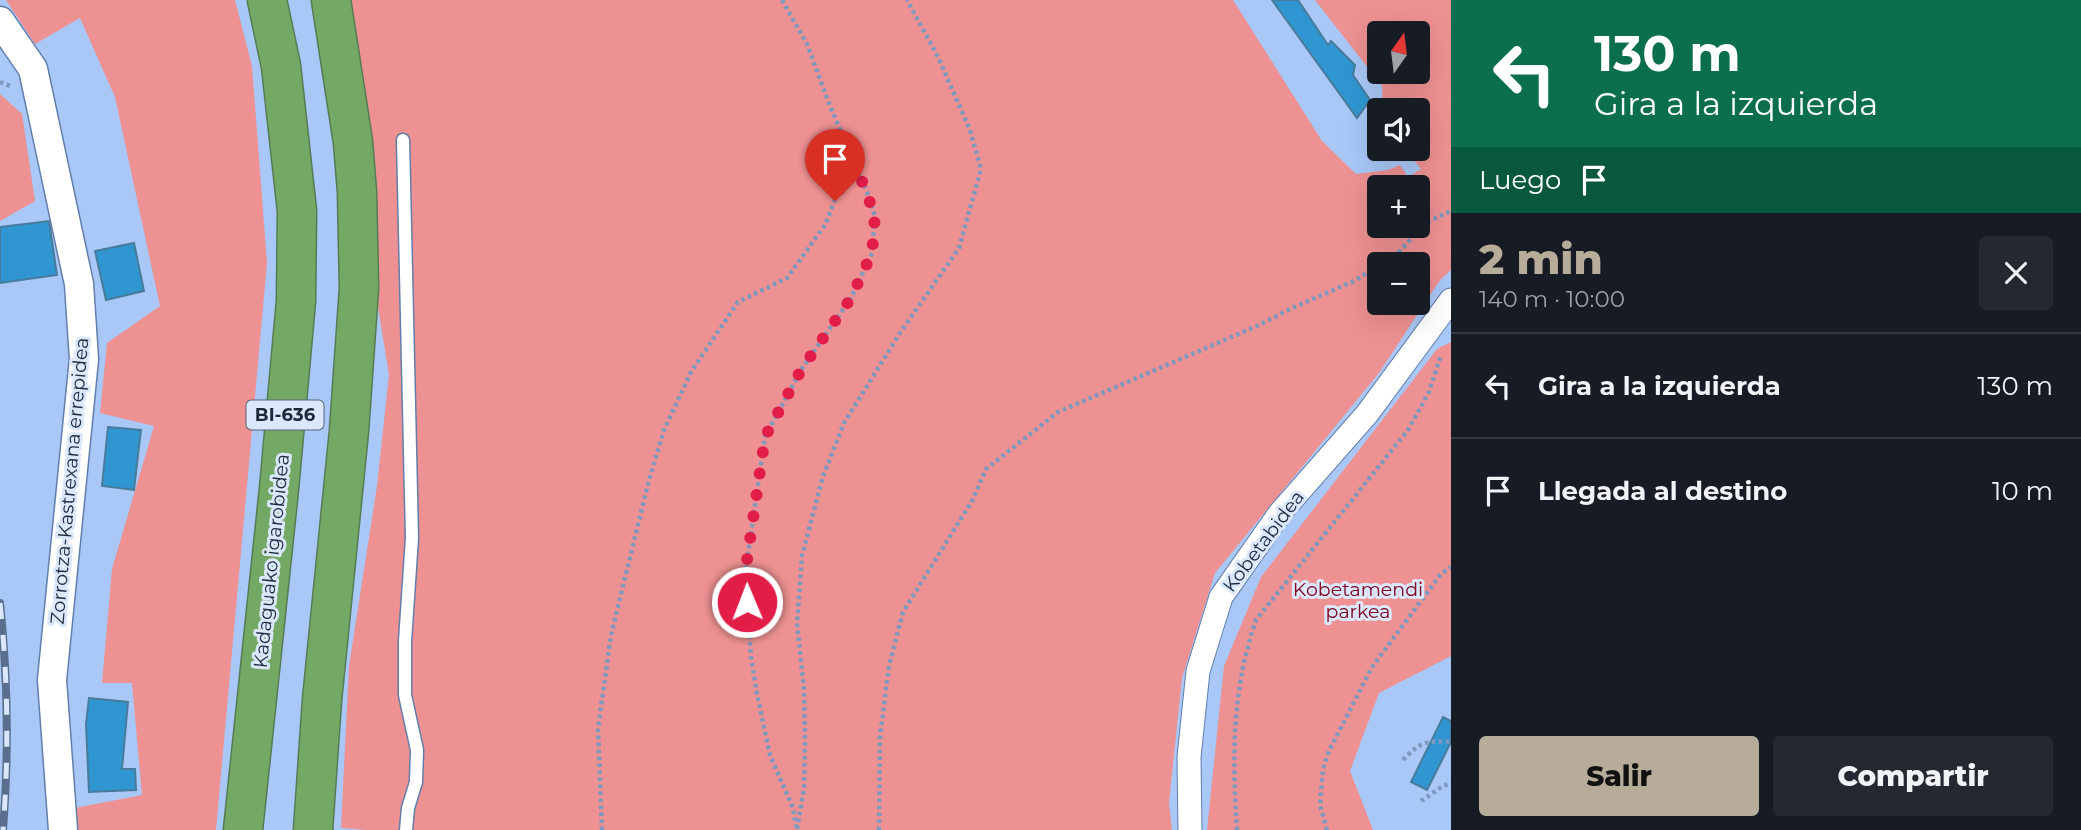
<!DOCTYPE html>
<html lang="es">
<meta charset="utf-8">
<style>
:root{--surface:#171b24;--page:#242831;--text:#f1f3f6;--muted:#9ea1a6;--line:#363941;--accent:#b7ac99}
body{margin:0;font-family:Montserrat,sans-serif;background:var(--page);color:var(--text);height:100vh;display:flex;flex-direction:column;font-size:26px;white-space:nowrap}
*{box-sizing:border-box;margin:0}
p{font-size:23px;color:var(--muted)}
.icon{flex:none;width:38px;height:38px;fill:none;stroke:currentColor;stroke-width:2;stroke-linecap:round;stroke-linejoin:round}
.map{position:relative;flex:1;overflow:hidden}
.panel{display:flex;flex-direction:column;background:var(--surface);width:630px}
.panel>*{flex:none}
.guide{background:#0b6e4f;color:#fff;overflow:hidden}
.needle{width:46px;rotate:14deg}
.controls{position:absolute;left:1367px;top:21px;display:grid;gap:14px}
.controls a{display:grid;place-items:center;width:63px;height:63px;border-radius:7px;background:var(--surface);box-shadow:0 7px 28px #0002;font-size:35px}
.pin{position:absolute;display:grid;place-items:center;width:60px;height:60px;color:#fff;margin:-72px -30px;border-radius:50% 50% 50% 0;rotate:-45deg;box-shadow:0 0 7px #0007}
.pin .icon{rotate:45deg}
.me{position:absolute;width:77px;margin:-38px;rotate:359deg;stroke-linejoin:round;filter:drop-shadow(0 0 5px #0008)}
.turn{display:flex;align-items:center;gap:24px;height:147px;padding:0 28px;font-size:32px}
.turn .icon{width:91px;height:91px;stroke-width:2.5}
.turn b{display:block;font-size:49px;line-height:60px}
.then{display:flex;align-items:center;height:66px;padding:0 28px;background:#0003;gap:14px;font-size:26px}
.round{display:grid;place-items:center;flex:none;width:74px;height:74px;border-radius:7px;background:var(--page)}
.overview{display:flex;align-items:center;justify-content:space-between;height:119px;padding:0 28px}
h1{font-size:42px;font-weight:800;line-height:52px;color:var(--accent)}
.primary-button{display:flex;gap:14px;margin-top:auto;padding:14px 28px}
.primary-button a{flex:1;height:80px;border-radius:7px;background:var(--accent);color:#111;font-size:28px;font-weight:800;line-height:80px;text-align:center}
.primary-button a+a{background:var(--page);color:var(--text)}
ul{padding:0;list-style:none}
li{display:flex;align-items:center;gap:21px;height:105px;padding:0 28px;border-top:2px solid var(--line)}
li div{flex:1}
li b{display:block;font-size:26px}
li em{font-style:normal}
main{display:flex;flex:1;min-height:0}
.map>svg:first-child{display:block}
</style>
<main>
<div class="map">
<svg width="1451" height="830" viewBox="0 0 1451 830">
<rect width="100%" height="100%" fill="#a9c8f7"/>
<path fill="#ee9192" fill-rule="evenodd" d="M 6,0 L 235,0 L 252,66 L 267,263 L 216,830 L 78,830 L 75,808 L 142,795 L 132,683 L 102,683 L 112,569 L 154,426 L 100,413 L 107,343 L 160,306 L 115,97 L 80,18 L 35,44 Z
M 344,0 L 1233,0 L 1322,141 L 1356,174 L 1388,170 L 1400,165 L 1408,177 L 1421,169 L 1405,149 L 1418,149 L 1418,110 L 1383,110 L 1382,86 L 1315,0 L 1451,0 L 1451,270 L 1440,280 L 1379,373 L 1215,573 L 1182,678 L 1169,803 L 1172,830 L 365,830 L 341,828 L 349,666 L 377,486 L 389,375 L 374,282 ZM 1379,33 L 1418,33 L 1418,72 L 1379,72 ZM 1379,187 L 1418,187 L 1418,226 L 1379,226 ZM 1379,264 L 1418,264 L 1418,303 L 1379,303 Z
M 0,94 L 22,114 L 35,201 L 0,221 Z
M 1451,342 L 1451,656 L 1379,693 L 1350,771 L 1373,830 L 1207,830 L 1224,666 L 1261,577 L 1437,349 Z"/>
<path fill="#2f96d1" stroke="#497b9b" stroke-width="2" d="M 1272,0 L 1298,0 L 1328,45 L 1331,41 L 1355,65 L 1353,75 L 1370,100 L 1357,118 Z
M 49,221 L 57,275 L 0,283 L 0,227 Z
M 134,243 L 144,291 L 106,300 L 95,251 Z
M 108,427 L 141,430 L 134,490 L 102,486 Z
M 89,698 L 128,702 L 122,769 L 135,769 L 136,790 L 89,792 L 86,724 Z
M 1443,717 L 1451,721 L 1451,742 L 1427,790 L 1411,782 Z"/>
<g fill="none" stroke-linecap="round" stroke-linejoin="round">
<g stroke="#627eaa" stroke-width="15">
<path id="service" d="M 403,140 L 412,538 L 405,641 L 405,695 L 417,750 L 416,782 L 408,808 L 406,830"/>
</g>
<g stroke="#627eaa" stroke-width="25">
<path id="minor" d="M 1190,830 L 1189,757 L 1198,671 L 1221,597 L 1280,513 L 1367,414 L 1451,300"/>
</g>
<g stroke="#627eaa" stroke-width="31">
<path id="tertiary" d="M 0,21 L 33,69 L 79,284 L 84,359 L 52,680 L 63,830"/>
</g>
<g stroke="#567c56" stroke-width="41">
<path id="motorway" d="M 243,830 L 279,489 L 296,301 L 297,211 L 281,66 L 267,0
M 313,830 L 322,700 L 349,431 L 359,288 L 357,192 L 353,142 L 331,0"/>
</g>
<path stroke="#7e98be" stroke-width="4.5" stroke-dasharray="3.5 3.5" stroke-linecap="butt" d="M 782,0 L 807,44 L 830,106 L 867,192 L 875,216 L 872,253 L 851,298 L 801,370 L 765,437 L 745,574 L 751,657 L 757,694 L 770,755 L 793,808 L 796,826
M 0,82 L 10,86
M 1381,264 L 1397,254 L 1427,222 L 1451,211
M 1403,760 C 1420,742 1426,740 1451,742
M 1421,801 L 1443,786 L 1451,783
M 797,829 L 804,789 L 805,741 L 804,689 L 797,624 L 802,556 L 823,476 L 844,423 L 900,333 L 959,248 L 981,169 L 970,130 L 938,57 L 907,0
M 602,830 L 598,729 L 611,635 L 649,480 L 664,430 L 691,372 L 738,302 L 787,278 L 825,225 L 844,177 L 857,168
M 879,830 L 880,737 L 889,666 L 903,612 L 972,501 L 986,469 L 1058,412 L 1257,326 L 1292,308 L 1354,281 L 1379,265
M 1237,830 C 1232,758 1232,689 1256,620 L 1408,430 L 1429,392 L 1441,355
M 1327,830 L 1320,805 L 1323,769 L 1329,751 L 1372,667 L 1441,574 L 1451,567"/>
<use href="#service" stroke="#fff" stroke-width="12"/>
<use href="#minor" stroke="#fff" stroke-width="23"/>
<use href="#tertiary" stroke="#fff" stroke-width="28"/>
<use href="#motorway" stroke="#74a865" stroke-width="38"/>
<g stroke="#5a6f8e" stroke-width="8">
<path id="rail" d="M 0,603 C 8,679 9,754 3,830"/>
</g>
<use href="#rail" stroke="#dbe8fb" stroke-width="5" stroke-dasharray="16" stroke-linecap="butt"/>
</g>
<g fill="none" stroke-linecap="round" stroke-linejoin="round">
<path stroke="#e11d48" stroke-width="12" stroke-dasharray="0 21.6" d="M 747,602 L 745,574 L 765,437 L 801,370 L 851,298 L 872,253 L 875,216 L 857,168 L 844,177 L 835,201"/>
</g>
<g text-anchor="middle" stroke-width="6" stroke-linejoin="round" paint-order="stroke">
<rect fill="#dbe8fb" stroke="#566275" stroke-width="2" x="246.5" y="400.5" width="77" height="29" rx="5"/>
<g font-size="18" font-weight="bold" fill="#1d293b">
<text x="285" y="421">BI-636</text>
</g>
<g font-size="19" fill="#1d293b" stroke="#dbe8fb">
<text transform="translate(69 481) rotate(-85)" y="7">Zorrotza-Kastrexana errepidea</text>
<text transform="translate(1263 541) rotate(-53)" y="7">Kobetabidea</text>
<text transform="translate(271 561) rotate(-84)" y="7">Kadaguako igarobidea</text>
</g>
<g font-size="19" fill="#800220" stroke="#dbe8fb">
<text x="1358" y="596">Kobetamendi<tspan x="1358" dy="22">parkea</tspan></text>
</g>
</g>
</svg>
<div class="controls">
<a><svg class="needle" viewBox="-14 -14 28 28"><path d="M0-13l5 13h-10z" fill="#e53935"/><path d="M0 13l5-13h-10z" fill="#9ea1a6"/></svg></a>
<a><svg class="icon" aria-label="sound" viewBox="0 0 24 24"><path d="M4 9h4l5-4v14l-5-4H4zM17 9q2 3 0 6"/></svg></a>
<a>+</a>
<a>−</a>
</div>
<div class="pin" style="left:835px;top:201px;background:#d93025"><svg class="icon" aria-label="arrive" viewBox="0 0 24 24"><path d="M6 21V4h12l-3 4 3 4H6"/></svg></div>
<svg class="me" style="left:747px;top:602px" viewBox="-20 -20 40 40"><circle r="17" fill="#e11d48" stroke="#fff" stroke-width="3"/><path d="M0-11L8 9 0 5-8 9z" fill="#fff"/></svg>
</div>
<section class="panel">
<div class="guide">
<div class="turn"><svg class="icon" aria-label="left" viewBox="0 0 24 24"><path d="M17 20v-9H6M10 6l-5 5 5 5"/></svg><div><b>130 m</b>Gira a la izquierda</div></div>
<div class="then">Luego<svg class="icon" aria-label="arrive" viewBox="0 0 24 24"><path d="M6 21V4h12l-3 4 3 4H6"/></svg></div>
</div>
<div class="overview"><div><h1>2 min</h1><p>140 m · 10:00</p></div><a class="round"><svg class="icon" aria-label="close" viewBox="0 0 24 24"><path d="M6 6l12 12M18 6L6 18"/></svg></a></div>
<ul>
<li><svg class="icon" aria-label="left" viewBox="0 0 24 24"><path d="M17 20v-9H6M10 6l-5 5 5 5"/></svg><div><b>Gira a la izquierda</b></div><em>130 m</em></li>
<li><svg class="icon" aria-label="arrive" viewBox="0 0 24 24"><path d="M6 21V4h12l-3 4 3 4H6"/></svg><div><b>Llegada al destino</b></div><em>10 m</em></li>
</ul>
<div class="primary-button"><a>Salir</a><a>Compartir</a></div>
</section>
</main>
